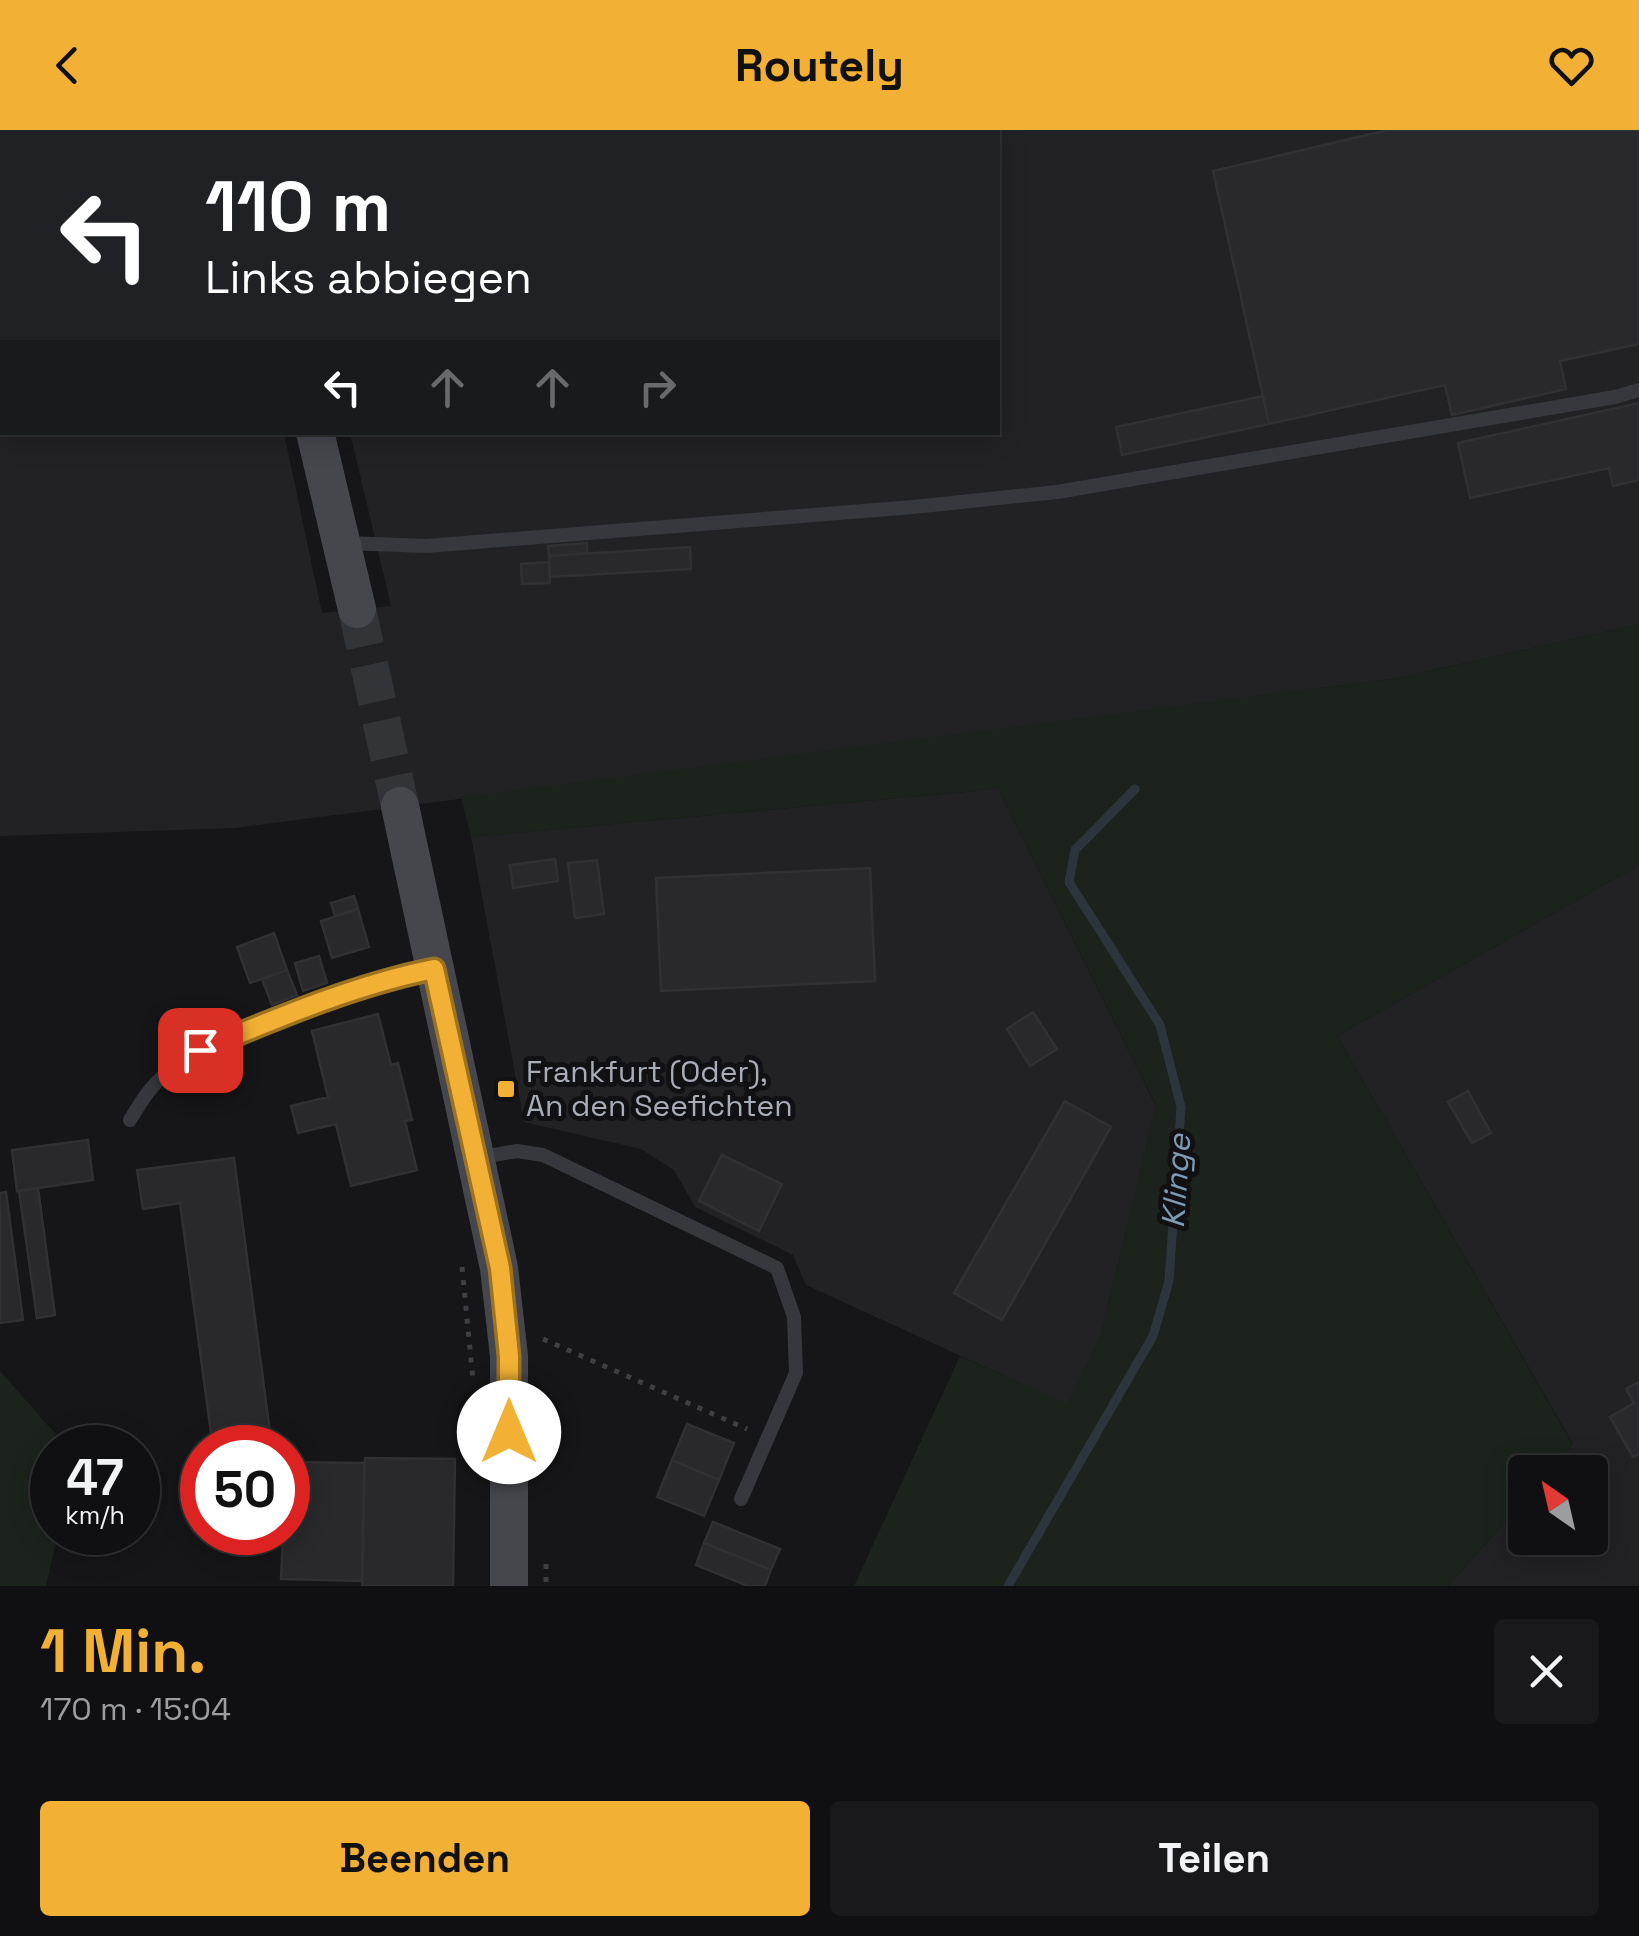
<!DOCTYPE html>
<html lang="de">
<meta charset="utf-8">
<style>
:root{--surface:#101012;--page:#19191b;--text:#f1f3f6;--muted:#9c9d9f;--line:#303032;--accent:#f2b134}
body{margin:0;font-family:"Space Grotesk",sans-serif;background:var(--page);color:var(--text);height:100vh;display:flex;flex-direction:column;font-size:38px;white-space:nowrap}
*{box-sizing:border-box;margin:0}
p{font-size:32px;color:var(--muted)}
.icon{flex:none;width:55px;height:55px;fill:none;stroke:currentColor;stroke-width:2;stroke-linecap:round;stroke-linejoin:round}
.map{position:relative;height:1456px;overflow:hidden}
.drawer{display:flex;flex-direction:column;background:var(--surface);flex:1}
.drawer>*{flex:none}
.top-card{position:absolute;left:0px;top:0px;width:1000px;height:305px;box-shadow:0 5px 25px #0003,0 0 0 2px var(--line);background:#202124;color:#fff;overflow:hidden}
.needle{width:65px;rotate:326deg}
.fabs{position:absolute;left:1508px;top:1325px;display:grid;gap:20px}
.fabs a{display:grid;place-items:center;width:100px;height:100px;border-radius:10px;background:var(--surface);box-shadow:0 5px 25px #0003,0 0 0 2px var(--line);font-size:50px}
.speed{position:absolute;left:30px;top:1295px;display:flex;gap:20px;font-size:50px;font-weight:700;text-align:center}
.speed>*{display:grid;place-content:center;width:130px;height:130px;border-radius:50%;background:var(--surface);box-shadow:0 5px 25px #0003,0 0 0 2px var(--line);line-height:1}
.speed small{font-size:25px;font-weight:400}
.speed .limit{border:15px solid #d22;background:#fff;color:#111}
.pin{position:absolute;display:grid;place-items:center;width:85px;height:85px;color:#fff;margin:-42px;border-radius:20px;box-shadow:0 5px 15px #0006}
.me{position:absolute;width:110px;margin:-55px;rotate:0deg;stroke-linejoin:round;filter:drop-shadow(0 0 8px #0008)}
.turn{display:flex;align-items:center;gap:35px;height:210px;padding:0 40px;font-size:45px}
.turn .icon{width:130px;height:130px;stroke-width:2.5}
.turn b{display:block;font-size:70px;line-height:85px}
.lanes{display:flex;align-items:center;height:95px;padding:0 40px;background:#0003;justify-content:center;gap:50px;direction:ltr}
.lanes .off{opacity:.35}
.round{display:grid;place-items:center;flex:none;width:105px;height:105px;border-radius:10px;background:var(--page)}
.head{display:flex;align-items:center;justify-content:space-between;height:170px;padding:0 40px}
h1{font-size:60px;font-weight:700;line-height:75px;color:var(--accent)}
.button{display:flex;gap:20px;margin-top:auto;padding:20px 40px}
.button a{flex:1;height:115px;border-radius:10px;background:var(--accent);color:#111;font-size:40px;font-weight:700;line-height:115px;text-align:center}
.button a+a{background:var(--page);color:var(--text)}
header{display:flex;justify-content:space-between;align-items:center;height:130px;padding:0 40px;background:var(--accent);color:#111;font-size:45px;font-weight:700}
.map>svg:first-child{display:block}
</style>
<header><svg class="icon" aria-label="back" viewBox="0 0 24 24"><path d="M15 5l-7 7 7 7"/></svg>Routely<svg class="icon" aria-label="heart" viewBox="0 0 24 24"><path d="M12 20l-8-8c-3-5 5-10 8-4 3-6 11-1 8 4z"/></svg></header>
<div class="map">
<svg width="1639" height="1456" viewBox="0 0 1639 1456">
<rect width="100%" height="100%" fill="#161618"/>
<path fill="#222225" d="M 80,0 L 1639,0 L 1639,494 L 1398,548 L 234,698 L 0,706 L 0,19 L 2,18 L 2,302 L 284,303 L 322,483 L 391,476 L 350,303 L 998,302 L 998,2 L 69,2 Z
M 998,659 L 1156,976 L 1101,1205 L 1068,1275 L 806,1155 L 793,1125 L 695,1077 L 674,1040 L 641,1019 L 524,992 L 471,707 Z
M 1639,735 L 1639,1456 L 1448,1456 L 1525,1369 L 1525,1408 L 1590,1408 L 1590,1342 L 1548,1342 L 1573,1314 L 1337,906 Z"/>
<path fill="#1c231d" d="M 1639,494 L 1639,735 L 1337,906 L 1573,1315 L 1548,1342 L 1525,1342 L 1525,1369 L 1448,1456 L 854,1456 L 960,1226 L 1068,1274 L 1101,1205 L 1156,975 L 998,659 L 471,707 L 461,667 L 1398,548 Z
M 0,1241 L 67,1317 L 52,1318 L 52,1402 L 58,1403 L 46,1456 L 0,1456 Z"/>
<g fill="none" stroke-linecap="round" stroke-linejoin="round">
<path stroke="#2c353c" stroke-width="9" d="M 1008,1456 L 1153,1206 L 1169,1151 L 1181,977 L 1160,895 L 1069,752 L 1075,720 L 1135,659"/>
</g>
<path fill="#29292c" stroke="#303034" stroke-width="2.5" d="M 1388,0 L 1639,0 L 1639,214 L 1560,231 L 1566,259 L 1452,285 L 1445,255 L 1269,294 L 1213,41 Z
M 1263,266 L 1269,294 L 1122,325 L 1116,297 Z
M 1639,273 L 1639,350 L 1613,356 L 1609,338 L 1470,368 L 1458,313 Z
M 587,413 L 587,423 L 549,426 L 548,416 Z
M 690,417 L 691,439 L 550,447 L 549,426 Z
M 549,432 L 550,453 L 522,454 L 521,434 Z
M 555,729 L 558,751 L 513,758 L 510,735 Z
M 597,730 L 604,784 L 575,788 L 568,733 Z
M 870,738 L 875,851 L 661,861 L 656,748 Z
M 354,766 L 358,779 L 335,786 L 331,773 Z
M 358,779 L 369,817 L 332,828 L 321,791 Z
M 274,803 L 287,840 L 250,853 L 237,817 Z
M 319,826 L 327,853 L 303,861 L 295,833 Z
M 287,840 L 297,865 L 272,875 L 262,849 Z
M 1033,882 L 1057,919 L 1030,936 L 1007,899 Z
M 378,884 L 391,935 L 398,933 L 412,990 L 405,991 L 417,1040 L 351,1056 L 336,994 L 298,1003 L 291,976 L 328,967 L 312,901 Z
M 1468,961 L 1491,1003 L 1472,1013 L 1448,972 Z
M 1065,971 L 1111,997 L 1002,1190 L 954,1163 Z
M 88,1010 L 93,1050 L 17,1061 L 12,1020 Z
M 722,1025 L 782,1054 L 759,1101 L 699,1071 Z
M 234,1028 L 272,1318 L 213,1318 L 180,1073 L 143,1079 L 137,1040 Z
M 38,1058 L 55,1185 L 37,1188 L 19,1061 Z
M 6,1062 L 23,1190 L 0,1193 L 0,1063 Z
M 1639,1252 L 1639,1324 L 1633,1327 L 1610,1287 L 1634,1273 L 1626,1259 Z
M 687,1294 L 734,1313 L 719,1350 L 672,1330 Z
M 365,1328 L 455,1329 L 453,1456 L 362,1456 Z
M 672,1330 L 719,1350 L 704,1386 L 657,1367 Z
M 288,1332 L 364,1333 L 362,1451 L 281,1449 L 283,1402 L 288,1402 Z
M 713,1392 L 780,1419 L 771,1440 L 704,1413 Z
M 704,1413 L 771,1440 L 765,1456 L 748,1456 L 696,1435 Z"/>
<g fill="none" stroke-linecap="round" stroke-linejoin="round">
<path stroke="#333438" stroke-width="38" stroke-dasharray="38 19" stroke-linecap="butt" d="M 247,0 L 247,2
M 357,479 L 400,676"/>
<path stroke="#3d3f44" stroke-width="5" stroke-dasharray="5 8" stroke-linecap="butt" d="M 907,2 L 917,0
M 462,1137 L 473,1250
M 543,1209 L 747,1299
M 546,1434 L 546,1456"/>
<path stroke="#37383d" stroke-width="14" d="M 346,413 L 427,416 L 913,377 L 1057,362 L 1615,267 L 1639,260
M 130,990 C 141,972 151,955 168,942 C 209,908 272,890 322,873 C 359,860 395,847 433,839
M 477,1028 L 517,1021 L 543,1025 L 777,1138 L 794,1187 L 796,1243 L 741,1369"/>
<path stroke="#45474d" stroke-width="38" d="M 315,302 L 357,479
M 400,676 L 499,1138 L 509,1226 L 509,1456"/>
<g stroke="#4a4c52" stroke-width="11">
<path id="rail" d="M 271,2 L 282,0
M 0,63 L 2,63"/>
</g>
<use href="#rail" stroke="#111113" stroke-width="8" stroke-dasharray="22" stroke-linecap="butt"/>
</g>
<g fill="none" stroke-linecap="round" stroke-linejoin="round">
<g stroke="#9d7322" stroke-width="25">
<path id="route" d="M 200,920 C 275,889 354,855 434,839 L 500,1138 L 509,1226 L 509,1302"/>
</g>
<use href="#route" stroke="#f2b134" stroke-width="18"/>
</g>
<rect fill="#f2b134" stroke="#111113" stroke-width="4" x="496" y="949" width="20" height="20" rx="5"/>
<g text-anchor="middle" stroke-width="10" stroke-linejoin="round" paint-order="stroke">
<g font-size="30" fill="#a8adb8" stroke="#111113" text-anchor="start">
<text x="526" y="952">Frankfurt (Oder),<tspan x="526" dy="34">An den Seefichten</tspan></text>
</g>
<g font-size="32" font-style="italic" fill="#7f9bb3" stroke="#111113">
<text transform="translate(1176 1051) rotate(-86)" y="11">Klinge</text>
</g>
</g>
</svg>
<div class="fabs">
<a><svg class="needle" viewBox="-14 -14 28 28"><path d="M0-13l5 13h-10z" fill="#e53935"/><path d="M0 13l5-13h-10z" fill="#9c9d9f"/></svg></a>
</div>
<div class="speed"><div>47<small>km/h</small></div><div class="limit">50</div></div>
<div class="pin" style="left:200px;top:920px;background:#d93025"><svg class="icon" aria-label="arrive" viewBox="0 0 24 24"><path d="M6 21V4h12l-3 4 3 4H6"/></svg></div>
<svg class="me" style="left:509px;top:1302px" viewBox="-20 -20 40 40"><circle r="19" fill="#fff"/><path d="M0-13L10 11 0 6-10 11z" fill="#f2b134"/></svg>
<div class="top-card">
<div class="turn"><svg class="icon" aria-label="left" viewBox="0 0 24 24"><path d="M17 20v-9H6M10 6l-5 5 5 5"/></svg><div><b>110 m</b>Links abbiegen</div></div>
<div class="lanes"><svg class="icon" aria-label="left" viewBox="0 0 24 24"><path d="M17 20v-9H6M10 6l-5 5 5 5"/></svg><svg class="icon off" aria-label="ahead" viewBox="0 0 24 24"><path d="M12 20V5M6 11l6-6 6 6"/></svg><svg class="icon off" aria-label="ahead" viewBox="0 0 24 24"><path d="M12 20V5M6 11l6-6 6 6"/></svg><svg class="icon off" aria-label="right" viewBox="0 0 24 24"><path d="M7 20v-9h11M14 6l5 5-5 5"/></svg></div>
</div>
</div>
<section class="drawer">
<div class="head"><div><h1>1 Min.</h1><p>170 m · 15:04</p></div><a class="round"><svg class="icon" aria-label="close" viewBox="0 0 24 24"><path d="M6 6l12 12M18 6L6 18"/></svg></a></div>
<div class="button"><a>Beenden</a><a>Teilen</a></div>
</section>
